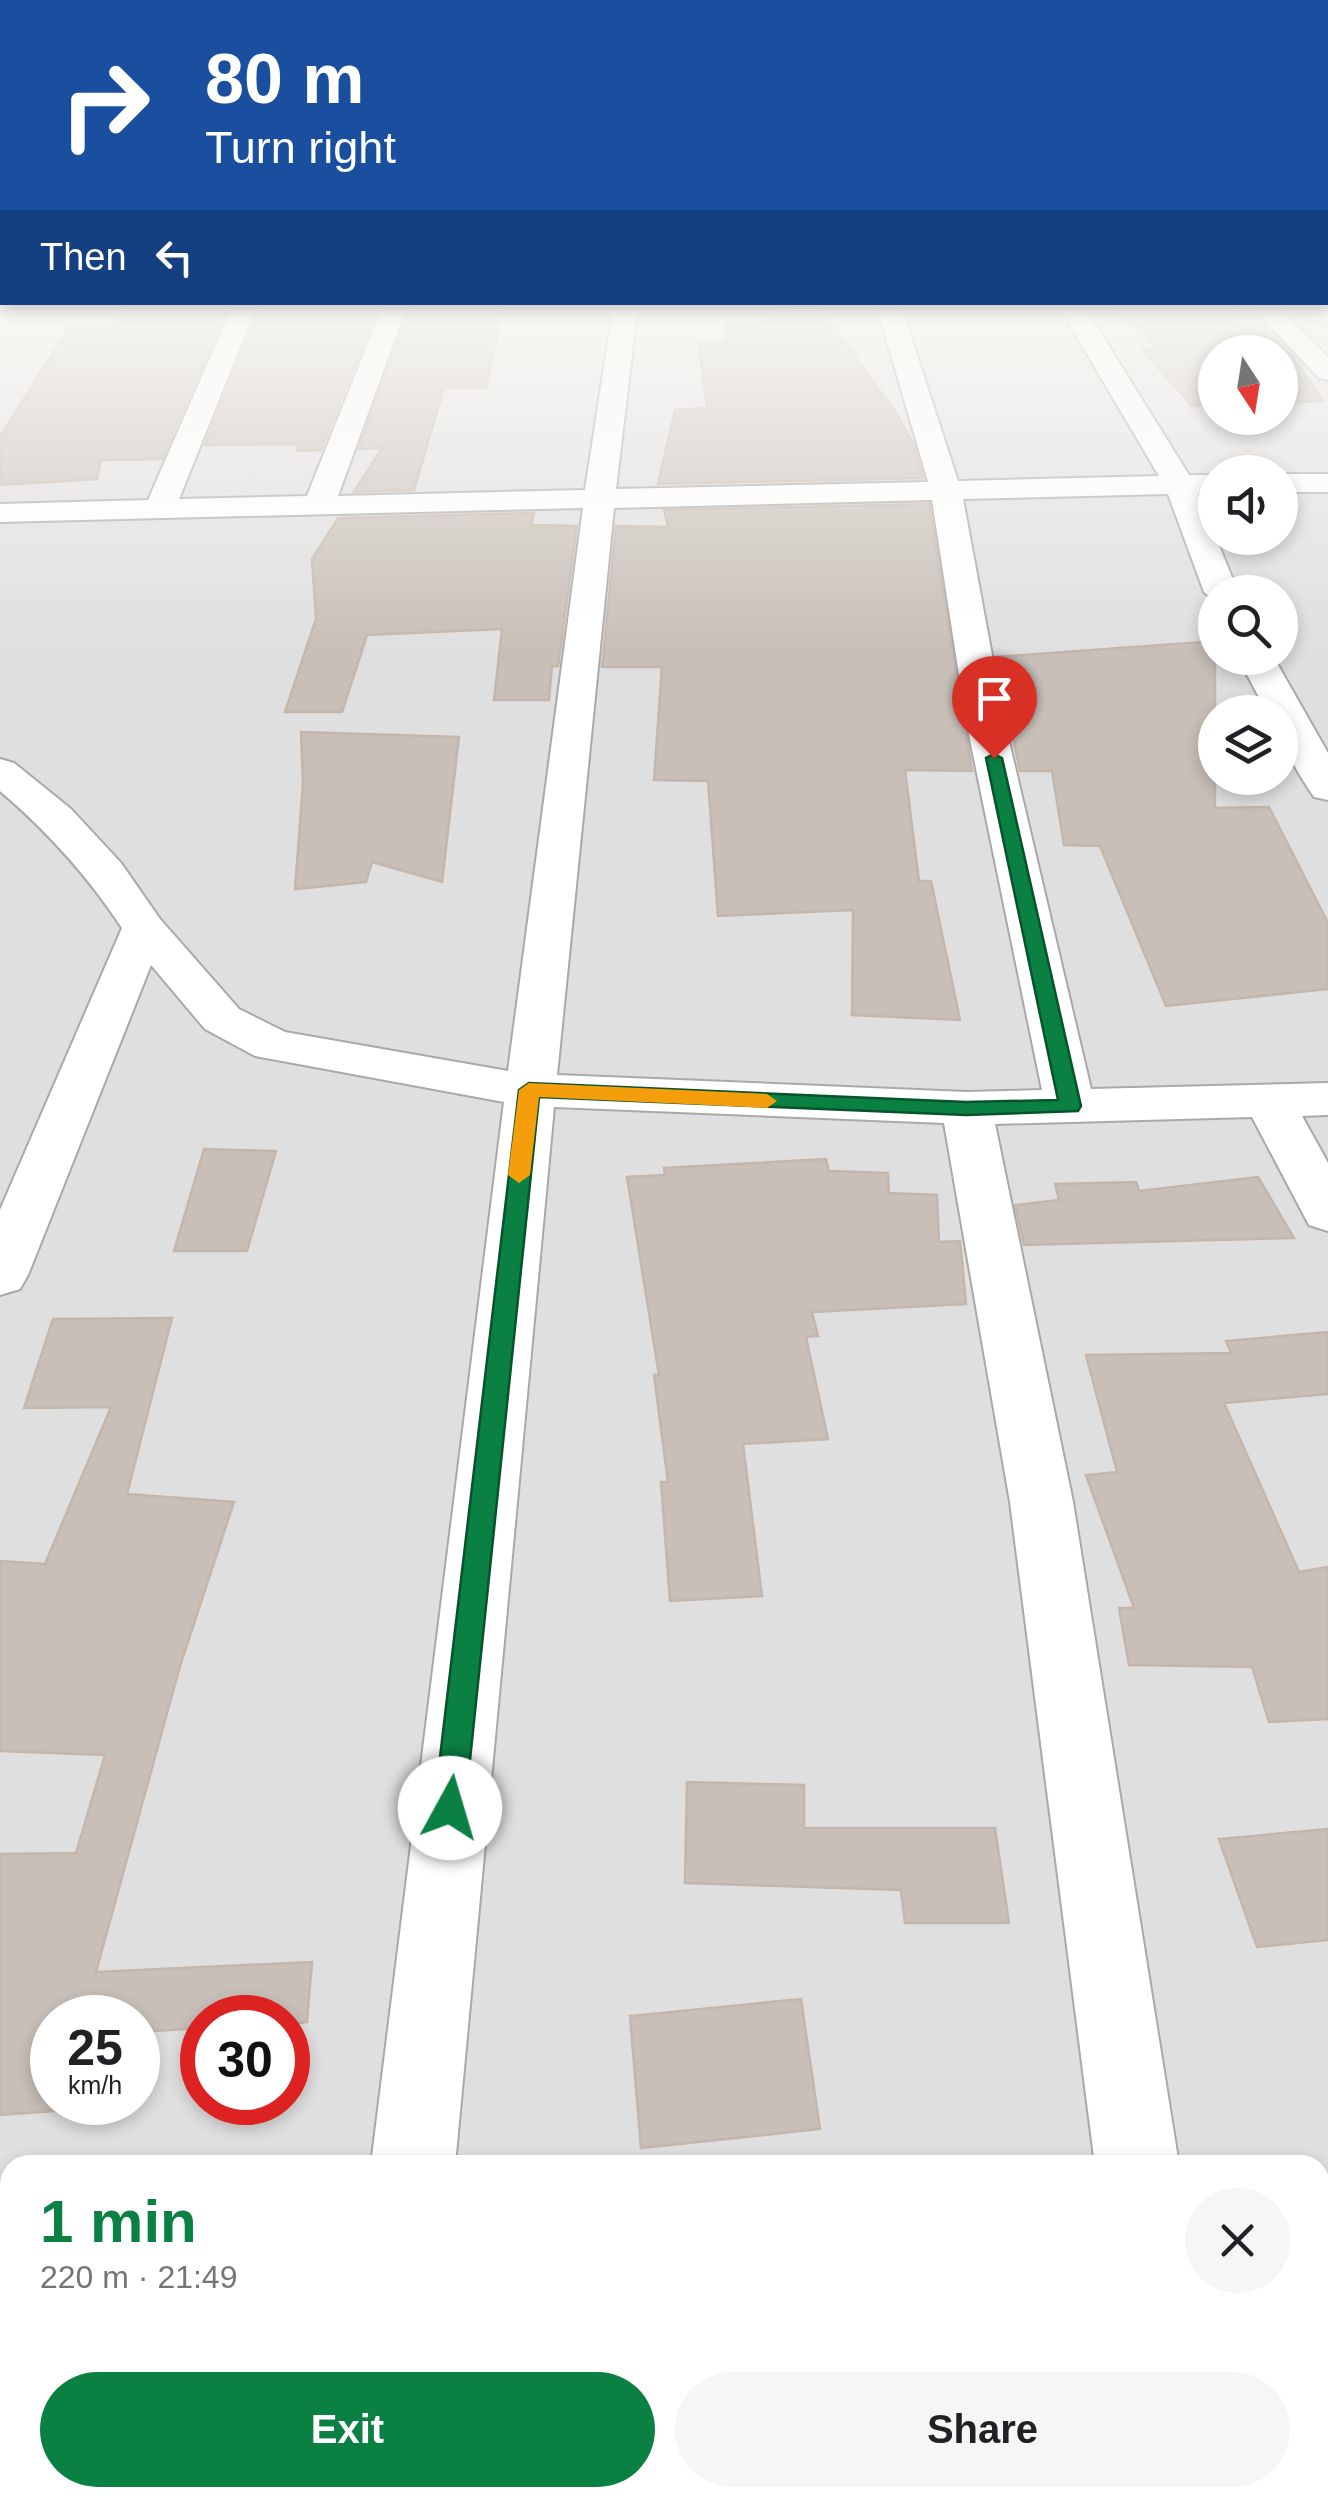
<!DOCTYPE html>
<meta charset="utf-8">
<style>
:root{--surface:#fff;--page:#f6f6f6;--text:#202124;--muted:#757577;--accent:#0b8043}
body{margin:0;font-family:Arial,sans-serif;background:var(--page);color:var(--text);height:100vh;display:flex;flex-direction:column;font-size:38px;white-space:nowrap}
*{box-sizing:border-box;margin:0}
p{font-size:32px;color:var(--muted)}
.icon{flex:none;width:55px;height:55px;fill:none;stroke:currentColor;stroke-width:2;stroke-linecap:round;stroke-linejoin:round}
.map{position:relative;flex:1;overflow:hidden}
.sheet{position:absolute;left:0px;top:2155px;width:1330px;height:352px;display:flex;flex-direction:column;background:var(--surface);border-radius:30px 30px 0 0;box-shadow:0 5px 15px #0003}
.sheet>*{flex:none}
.hud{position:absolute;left:0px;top:0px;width:1330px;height:305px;box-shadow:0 5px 15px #0003;background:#1a4fa0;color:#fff;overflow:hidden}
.needle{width:65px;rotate:168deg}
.fabs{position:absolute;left:1198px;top:335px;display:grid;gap:20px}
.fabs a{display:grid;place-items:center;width:100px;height:100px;border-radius:50%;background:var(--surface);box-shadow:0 5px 15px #0003;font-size:50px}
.speed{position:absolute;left:30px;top:1995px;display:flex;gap:20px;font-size:50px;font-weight:700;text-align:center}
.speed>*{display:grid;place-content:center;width:130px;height:130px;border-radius:50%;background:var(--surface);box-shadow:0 5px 15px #0003;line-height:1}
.speed small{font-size:25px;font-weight:400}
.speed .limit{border:15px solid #d22;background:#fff;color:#111}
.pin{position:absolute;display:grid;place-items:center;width:85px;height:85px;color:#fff;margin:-102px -42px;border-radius:50% 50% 50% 0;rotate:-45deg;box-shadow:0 0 10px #0007}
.pin .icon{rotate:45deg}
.me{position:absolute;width:110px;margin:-55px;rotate:6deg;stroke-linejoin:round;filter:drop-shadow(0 0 8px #0008)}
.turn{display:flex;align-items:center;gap:35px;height:210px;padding:0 40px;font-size:45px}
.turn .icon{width:130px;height:130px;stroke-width:2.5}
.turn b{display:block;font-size:70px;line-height:85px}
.then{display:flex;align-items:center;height:95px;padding:0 40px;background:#0003;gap:20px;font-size:38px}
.round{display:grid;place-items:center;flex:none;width:105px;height:105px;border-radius:52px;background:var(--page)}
.overview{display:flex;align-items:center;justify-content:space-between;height:170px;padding:0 40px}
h1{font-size:60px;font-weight:600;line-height:75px;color:var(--accent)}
.button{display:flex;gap:20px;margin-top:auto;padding:20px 40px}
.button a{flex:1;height:115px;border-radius:60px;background:var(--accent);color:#fff;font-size:40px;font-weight:600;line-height:115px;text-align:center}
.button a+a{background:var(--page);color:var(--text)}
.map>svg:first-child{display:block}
</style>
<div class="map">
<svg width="1328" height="2507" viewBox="0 0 1328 2507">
<rect width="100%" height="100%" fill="#f2efe9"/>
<path fill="#e0dfdf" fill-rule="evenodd" d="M 0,303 L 1328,303 L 1328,2507 L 0,2507 ZM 1215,352 L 1280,352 L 1280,418 L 1215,418 ZM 1215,472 L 1280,472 L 1280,538 L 1215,538 ZM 1215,592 L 1280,592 L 1280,658 L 1215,658 ZM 1215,712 L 1280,712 L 1280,778 L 1215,778 ZM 52,2018 L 138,2018 L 138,2102 L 52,2102 ZM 202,2018 L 288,2018 L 288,2102 L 202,2102 ZM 10,2165 L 1320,2165 L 1320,2498 L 10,2498 Z"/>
<path fill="#c7bfb8" stroke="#c4b6ab" stroke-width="2.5" d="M 289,303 L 380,303 L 321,450 L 297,451 L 298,444 L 205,445 L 261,305 Z
M 411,303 L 504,303 L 486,388 L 444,388 L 414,490 L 354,492 L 382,448 L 359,449 Z
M 1108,303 L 1236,303 L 1295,359 L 1323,401 L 1280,403 L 1280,352 L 1215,352 L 1215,405 L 1192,406 L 1142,349 L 1159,349 Z
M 124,305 L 229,305 L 162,459 L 101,460 L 97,479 L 0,485 L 0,437 L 71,324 L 117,324 Z
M 822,311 L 896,413 L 913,443 L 923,478 L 658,484 L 675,410 L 707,408 L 699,342 L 725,342 L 724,322 L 767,322 L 764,313 Z
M 929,504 L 972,771 L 905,770 L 919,881 L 931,881 L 960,1020 L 852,1015 L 853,910 L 718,916 L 708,781 L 654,780 L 662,667 L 602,667 L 616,526 L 668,527 L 664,510 Z
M 534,513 L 531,525 L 577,526 L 558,666 L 552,666 L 549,700 L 494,700 L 502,629 L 367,635 L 342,712 L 285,712 L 316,619 L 312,559 L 338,518 Z
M 1215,641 L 1215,808 L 1269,807 L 1328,923 L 1328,989 L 1166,1006 L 1100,846 L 1064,845 L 1052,771 L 1020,771 L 996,657 Z
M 301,732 L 459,737 L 442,882 L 372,862 L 366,882 L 295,889 L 303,784 Z
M 204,1149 L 276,1151 L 247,1251 L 174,1251 Z
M 826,1159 L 829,1171 L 888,1173 L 889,1193 L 937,1195 L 939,1242 L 960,1241 L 966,1304 L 812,1312 L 818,1336 L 806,1337 L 828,1439 L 743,1444 L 762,1596 L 670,1601 L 661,1482 L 668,1482 L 654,1375 L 659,1375 L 627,1177 L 665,1175 L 664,1168 Z
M 1258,1177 L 1294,1238 L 1024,1245 L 1015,1205 L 1059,1200 L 1055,1184 L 1136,1182 L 1139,1191 Z
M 172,1318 L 127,1494 L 234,1502 L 180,1666 L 96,1972 L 312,1962 L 307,2022 L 288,2024 L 288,2018 L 202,2018 L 202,2028 L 138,2032 L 138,2018 L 52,2018 L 52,2102 L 69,2102 L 67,2110 L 0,2115 L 0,1854 L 76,1853 L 105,1755 L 0,1751 L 0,1561 L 45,1564 L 111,1407 L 24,1408 L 53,1319 Z
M 1328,1332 L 1328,1394 L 1224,1403 L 1299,1572 L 1328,1567 L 1328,1719 L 1269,1722 L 1252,1667 L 1129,1665 L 1119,1608 L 1134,1608 L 1086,1475 L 1117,1472 L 1086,1355 L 1231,1353 L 1226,1341 Z
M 687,1782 L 804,1785 L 804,1828 L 995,1828 L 1009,1923 L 905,1923 L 901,1890 L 685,1883 Z
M 1328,1829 L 1328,1940 L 1257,1947 L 1219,1839 Z
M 801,1999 L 820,2129 L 641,2148 L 630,2016 Z"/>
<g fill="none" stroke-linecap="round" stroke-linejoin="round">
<g stroke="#a9a9a9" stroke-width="4">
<path id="minor" d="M 234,303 L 258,303 L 179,499 L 307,496 L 384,303 L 408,303 L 338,496 L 585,490 L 614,303 L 638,303 L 616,489 L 928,482 L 876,303 L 900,303 L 958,481 L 1159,476 L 1057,303 L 1082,303 L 1189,475 L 1215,475 L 1215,493 L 1198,494 L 1238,592 L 1215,592 L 1215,601 L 1204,592 L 1168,494 L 963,499 L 1004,720 L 1091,1089 L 1328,1083 L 1328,1115 L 1302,1116 L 1328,1163 L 1328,1231 L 1309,1225 L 1252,1117 L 995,1124 L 1073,1502 L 1179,2165 L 1095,2165 L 1010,1502 L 944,1123 L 554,1107 L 455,2165 L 371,2165 L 504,1102 L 255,1056 L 205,1029 L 151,965 L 28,1275 L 20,1289 L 0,1295 L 0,1210 L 122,928 C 87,875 48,832 0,791 L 0,759 L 14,763 L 71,809 L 121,863 L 160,919 L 239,1009 L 285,1032 L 508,1071 L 583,508 L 0,522 L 0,504 L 148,500 ZM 932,500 L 966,720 L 1042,1090 L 966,1092 L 557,1075 L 614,508 Z
M 1248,303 L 1274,303 L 1328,357 L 1328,380 L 1319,378 Z
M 1280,474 L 1328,474 L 1328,492 L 1280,492 Z
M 1238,658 L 1274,658 L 1328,753 L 1328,800 L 1314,797 C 1296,771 1280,744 1280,712 L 1267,712 Z
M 332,2498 L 426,2498 L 426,2507 L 330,2507 Z
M 1141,2498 L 1235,2498 L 1238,2507 L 1142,2507 Z"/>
</g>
<use href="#minor" fill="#fff" fill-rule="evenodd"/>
</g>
<linearGradient id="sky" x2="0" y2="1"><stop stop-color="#8fc0e4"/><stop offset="0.46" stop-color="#f9f8f5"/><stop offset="1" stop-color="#f9f8f5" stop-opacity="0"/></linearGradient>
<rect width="1328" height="654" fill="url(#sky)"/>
<path fill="#0b8043" stroke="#07532c" stroke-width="2.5" d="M 994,754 L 1002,758 L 1081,1106 L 1078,1111 L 966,1115 L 539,1097 L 465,1808 L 460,1818 L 450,1823 L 439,1818 L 434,1808 L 519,1090 L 529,1083 L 966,1102 L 1058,1100 L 986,758 Z"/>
<path fill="#f59e0b" d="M 529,1083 L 767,1094 L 777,1101 L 767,1108 L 539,1097 L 530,1175 L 519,1183 L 508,1175 L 519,1090 Z"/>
</svg>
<div class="fabs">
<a><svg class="needle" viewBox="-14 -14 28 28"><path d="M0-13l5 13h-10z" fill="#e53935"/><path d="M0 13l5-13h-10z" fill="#757577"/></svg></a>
<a><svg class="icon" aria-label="sound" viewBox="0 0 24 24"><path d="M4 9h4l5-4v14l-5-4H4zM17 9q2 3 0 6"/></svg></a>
<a><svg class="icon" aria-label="search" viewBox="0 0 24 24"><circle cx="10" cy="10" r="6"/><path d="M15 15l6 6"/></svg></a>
<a><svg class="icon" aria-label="layers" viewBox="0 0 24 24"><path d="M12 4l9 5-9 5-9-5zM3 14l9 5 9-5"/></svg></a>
</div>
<div class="speed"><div>25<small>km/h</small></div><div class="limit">30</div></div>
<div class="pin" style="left:994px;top:758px;background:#d93025"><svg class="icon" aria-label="arrive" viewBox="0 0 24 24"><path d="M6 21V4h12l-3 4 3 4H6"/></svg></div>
<svg class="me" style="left:450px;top:1808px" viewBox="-20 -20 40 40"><circle r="19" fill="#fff"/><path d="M0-13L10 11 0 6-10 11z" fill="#0b8043"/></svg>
<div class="hud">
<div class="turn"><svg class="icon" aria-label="right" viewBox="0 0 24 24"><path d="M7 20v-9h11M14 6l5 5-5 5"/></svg><div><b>80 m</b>Turn right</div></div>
<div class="then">Then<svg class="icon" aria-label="left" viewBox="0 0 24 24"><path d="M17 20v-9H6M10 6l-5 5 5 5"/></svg></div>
</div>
<section class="sheet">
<div class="overview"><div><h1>1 min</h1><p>220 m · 21:49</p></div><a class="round"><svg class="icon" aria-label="close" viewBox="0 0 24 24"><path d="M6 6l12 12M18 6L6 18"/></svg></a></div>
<div class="button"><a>Exit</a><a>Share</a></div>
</section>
</div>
